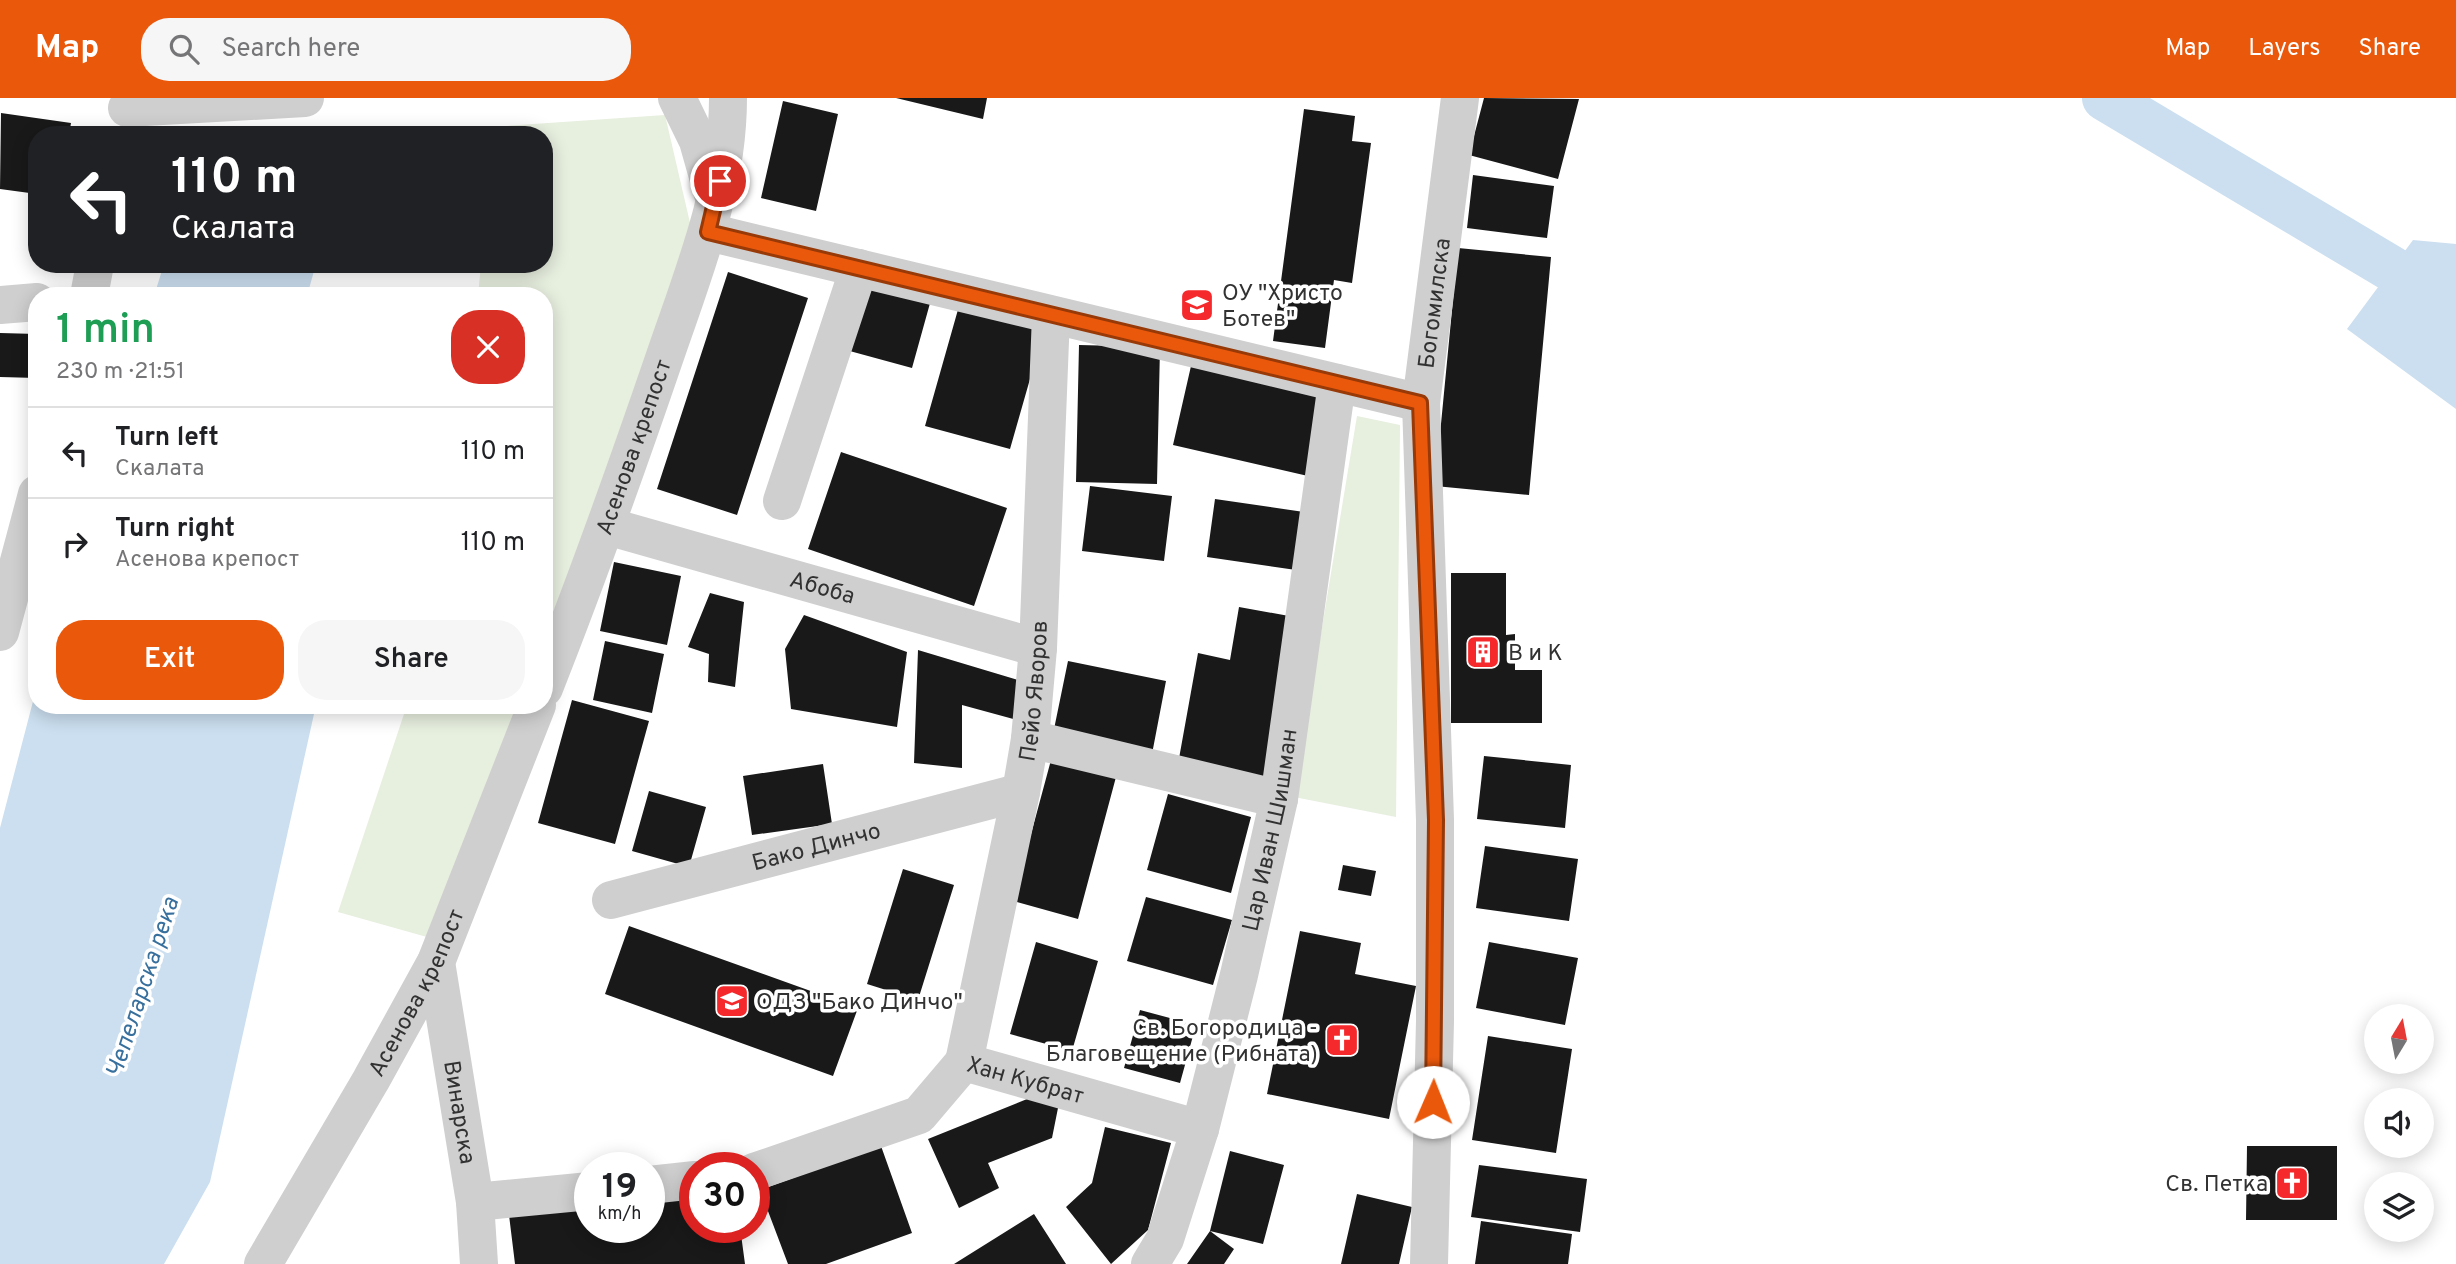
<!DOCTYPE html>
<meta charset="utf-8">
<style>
:root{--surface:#fff;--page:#f6f6f6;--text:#202124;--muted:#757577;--line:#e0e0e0;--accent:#ea580c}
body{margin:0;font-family:Overpass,sans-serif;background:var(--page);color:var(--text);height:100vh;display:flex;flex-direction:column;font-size:26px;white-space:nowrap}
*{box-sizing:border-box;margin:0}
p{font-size:23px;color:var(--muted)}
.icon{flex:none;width:38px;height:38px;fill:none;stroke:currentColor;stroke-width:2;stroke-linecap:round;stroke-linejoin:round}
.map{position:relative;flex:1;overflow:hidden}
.details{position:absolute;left:28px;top:189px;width:525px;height:427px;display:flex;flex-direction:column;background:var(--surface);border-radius:28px;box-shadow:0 4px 18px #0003}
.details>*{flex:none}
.top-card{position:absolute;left:28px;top:28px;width:525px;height:147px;border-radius:28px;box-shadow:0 4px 18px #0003;background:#202124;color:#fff;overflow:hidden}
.needle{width:46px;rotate:10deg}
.fabs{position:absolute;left:2364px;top:906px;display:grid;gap:14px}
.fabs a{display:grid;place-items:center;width:70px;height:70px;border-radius:50%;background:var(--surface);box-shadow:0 4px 18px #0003;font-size:35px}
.speed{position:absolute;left:574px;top:1054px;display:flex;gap:14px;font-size:35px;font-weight:700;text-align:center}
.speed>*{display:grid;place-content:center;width:91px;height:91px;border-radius:50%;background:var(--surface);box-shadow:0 4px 18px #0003;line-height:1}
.speed small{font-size:18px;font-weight:400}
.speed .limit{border:10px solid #d22;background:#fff;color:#111}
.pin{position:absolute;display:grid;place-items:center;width:60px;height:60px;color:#fff;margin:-30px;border:4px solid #fff;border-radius:50%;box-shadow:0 2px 7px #0007}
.me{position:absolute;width:77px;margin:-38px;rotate:1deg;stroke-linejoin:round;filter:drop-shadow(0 0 5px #0008)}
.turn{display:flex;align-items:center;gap:24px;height:147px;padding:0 28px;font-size:32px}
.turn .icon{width:91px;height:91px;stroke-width:2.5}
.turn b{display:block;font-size:49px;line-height:60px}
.round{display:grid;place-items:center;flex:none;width:74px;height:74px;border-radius:28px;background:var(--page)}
.summary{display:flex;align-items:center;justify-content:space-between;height:119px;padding:0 28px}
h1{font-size:42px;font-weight:600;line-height:52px;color:#1e9e55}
.cta{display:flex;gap:14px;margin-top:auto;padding:14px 28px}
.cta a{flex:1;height:80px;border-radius:28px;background:var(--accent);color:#fff;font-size:28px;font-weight:600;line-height:80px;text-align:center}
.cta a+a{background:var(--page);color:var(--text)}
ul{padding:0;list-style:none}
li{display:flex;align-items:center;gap:21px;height:91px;padding:0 28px;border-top:2px solid var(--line)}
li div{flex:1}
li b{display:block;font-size:26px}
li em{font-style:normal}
header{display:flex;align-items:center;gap:42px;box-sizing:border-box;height:98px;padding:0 35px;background:var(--accent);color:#fff}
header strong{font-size:33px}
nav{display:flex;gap:38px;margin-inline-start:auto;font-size:24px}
.search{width:490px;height:63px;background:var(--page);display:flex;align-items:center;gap:18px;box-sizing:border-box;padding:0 24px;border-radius:28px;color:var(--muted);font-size:26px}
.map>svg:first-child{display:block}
</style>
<header>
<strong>Map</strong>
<div class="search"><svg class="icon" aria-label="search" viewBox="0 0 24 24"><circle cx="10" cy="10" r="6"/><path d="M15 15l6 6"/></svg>Search here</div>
<nav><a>Map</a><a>Layers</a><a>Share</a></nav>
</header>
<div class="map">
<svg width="2456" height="1166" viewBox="0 0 2456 1166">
<rect width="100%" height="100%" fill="#fff"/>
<path fill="#e7efdf" d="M 665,17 L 694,142 L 544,549 L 544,198 L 478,198 L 481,166 L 544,166 L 544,37 L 490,37 L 490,29 Z
M 1357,318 L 1400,327 L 1396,719 L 1294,699 Z
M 407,607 L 522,607 L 434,841 L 338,814 Z"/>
<path fill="#cbdff0" d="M 2413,142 L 2456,146 L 2456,311 L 2347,231 Z
M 164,166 L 316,166 L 307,198 L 154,198 Z
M 37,588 L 37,607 L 316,607 L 210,1084 L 164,1166 L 0,1166 L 0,730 Z"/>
<path fill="#fff" d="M 184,0 L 365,0 L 355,37 L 187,37 Z"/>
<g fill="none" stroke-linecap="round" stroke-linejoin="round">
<path stroke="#cbdff0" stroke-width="46" d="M 2105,0 L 2392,171"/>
</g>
<path fill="#191919" d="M 896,0 L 987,0 L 983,21 Z
M 1484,0 L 1579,1 L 1558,81 L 1469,57 Z
M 783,3 L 838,16 L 816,113 L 761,100 Z
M 1304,11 L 1355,18 L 1352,43 L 1371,45 L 1352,185 L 1334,182 L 1325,250 L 1273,243 Z
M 1,15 L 71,25 L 69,37 L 37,37 L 37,96 L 0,91 Z
M 1473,77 L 1554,88 L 1547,140 L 1467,130 Z
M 1458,150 L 1551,159 L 1529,397 L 1435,388 Z
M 728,174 L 808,200 L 737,417 L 657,391 Z
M 865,180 L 932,198 L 912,270 L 846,252 Z
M 961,201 L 1046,225 L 1010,351 L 925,328 Z
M 0,235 L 37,236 L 37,280 L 0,279 Z
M 1079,247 L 1160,249 L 1157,386 L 1076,384 Z
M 1191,268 L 1326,299 L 1308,378 L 1173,347 Z
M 841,354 L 1007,410 L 974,508 L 808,451 Z
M 1090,388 L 1172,398 L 1164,463 L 1082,453 Z
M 1215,401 L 1304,414 L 1296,472 L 1207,459 Z
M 614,464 L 681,478 L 667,547 L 600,533 Z
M 1451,475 L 1506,475 L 1506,537 L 1515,536 L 1515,572 L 1542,572 L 1542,625 L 1451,625 Z
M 710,495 L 744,504 L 735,589 L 708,584 L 709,556 L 688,549 Z
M 1239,509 L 1300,520 L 1270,683 L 1178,666 L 1198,555 L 1230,562 Z
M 804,517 L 907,554 L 897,629 L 791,611 L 785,551 Z
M 605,543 L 664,556 L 652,615 L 593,602 Z
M 918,552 L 1028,585 L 1017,622 L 962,607 L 962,670 L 914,665 Z
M 1068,563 L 1166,583 L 1152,656 L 1053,636 Z
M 572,602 L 649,623 L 615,746 L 538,725 Z
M 1484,658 L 1571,667 L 1565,730 L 1477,721 Z
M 1051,662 L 1116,679 L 1078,821 L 1013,803 Z
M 823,666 L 832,726 L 752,737 L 743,678 Z
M 649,693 L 706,709 L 689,769 L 632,753 Z
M 1168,696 L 1251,719 L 1231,795 L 1147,772 Z
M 1485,748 L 1578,761 L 1569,823 L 1476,810 Z
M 1343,767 L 1376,773 L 1371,798 L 1338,792 Z
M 903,771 L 954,787 L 918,902 L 867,886 Z
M 1146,799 L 1232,822 L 1213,887 L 1127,863 Z
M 629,828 L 858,910 L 833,978 L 605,896 Z
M 1300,833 L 1361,845 L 1355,876 L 1416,888 L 1389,1021 L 1267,996 Z
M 1036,844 L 1098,863 L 1072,953 L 1010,936 Z
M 1489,844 L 1578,860 L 1565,927 L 1476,910 Z
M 1140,912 L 1196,927 L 1180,985 L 1124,970 Z
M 1488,938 L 1572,951 L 1556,1055 L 1472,1042 Z
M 1032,999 L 1059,1005 L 1052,1040 L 988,1065 L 999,1090 L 959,1110 L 928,1041 Z
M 1105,1029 L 1171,1045 L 1148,1132 L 1111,1166 L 1066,1109 L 1092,1085 Z
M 881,1048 L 912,1135 L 826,1166 L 788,1166 L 760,1092 Z
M 2247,1048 L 2337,1048 L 2337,1122 L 2246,1122 Z
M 1230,1053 L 1284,1067 L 1263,1146 L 1210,1133 Z
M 1479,1067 L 1587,1081 L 1580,1134 L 1471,1119 Z
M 695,1096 L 695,1129 L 740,1129 L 745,1166 L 515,1166 L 509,1117 L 590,1108 L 590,1129 L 649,1129 L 649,1101 Z
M 1357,1096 L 1412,1109 L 1399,1166 L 1341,1166 Z
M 1034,1116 L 1066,1166 L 954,1166 Z
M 1481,1123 L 1572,1136 L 1568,1166 L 1475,1166 Z
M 1210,1133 L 1234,1151 L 1224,1166 L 1187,1166 Z"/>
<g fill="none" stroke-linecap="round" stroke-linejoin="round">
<g stroke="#cfcfcf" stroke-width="38">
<path d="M 677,0 L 698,43 L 713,96"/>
<path d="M 127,10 L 305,0"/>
<path d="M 708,134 L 1421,305"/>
<path d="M 89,198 L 95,166"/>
<path d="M 0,207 L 37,204"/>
<path d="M 782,403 L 859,170"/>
<path id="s1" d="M 607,428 L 1038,550"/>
<path d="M 0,534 L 37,396"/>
<path id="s2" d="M 544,590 C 587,481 626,372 664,261 C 693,176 728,92 728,0"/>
<path d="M 1030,641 L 1279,701"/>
<path id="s3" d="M 611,802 L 1021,694"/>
<path id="s4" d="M 436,864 L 475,1104 L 479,1166"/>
<path id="s5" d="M 964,964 L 1021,694 L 1030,641 L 1038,550 L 1051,217"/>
<path id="s6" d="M 754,1074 L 919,1017 L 964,964 L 1200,1031"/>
<path d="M 649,1087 L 695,1082"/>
<path d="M 475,1104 L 590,1093"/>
<path id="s7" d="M 263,1166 L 371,982 L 436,864 L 537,607"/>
<path id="s8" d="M 1150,1166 L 1165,1141 L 1200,1031 L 1239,877 L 1279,701 L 1337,285"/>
<path id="s9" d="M 1429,1166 L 1435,923 L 1435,722 L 1421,305 L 1460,0"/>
</g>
</g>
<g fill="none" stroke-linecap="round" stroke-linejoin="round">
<g stroke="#983908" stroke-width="18">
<path id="route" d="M 720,83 L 708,134 L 1420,305 L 1436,722 L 1433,1004"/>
</g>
<use href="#route" stroke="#ea580c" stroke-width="12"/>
</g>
<defs>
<g id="school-square" transform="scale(1.75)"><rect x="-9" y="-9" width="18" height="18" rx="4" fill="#f5282b" stroke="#fff"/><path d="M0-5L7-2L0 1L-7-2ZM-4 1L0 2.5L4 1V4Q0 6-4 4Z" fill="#fff"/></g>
<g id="building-square" transform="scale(1.75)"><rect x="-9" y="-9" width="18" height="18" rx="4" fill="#f5282b" stroke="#fff"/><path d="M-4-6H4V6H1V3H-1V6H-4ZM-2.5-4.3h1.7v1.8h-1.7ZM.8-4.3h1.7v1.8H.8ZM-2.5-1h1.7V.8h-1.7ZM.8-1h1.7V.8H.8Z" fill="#fff"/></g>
<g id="church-square" transform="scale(1.75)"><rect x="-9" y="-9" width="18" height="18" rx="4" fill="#f5282b" stroke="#fff"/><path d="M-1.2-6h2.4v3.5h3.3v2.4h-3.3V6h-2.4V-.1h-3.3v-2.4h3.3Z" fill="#fff"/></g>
</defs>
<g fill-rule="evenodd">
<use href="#school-square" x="1197" y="207"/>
<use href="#building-square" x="1483" y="554"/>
<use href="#school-square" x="732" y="903"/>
<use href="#church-square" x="1342" y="942"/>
<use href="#church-square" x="2292" y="1085"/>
</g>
<g text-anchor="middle" stroke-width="7" stroke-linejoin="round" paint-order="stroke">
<g font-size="23" fill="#323232" stroke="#fff" text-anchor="start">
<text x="1222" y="202">ОУ "Христо<tspan x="1222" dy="26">Ботев"</tspan></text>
<text x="1508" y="562">В и К</text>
<text x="756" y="911">ОДЗ "Бако Динчо"</text>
<text x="1318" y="937" text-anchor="end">Св. Богородица -<tspan x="1318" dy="26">Благовещение (Рибната)</tspan></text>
<text x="2268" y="1093" text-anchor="end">Св. Петка</text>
</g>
<g font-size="23" fill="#323232" stroke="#fff">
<text dy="8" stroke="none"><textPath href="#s9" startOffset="962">Богомилска</textPath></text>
<text dy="8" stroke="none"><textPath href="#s2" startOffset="257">Асенова крепост</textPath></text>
<text dy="8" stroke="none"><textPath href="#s1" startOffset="224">Абоба</textPath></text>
<text dy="8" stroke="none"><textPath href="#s5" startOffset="378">Пейо Яворов</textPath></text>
<text dy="8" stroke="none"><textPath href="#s8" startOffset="452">Цар Иван Шишман</textPath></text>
<text dy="8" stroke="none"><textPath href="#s3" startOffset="212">Бако Динчо</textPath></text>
<text dy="8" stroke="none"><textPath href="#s7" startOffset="312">Асенова крепост</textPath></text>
<text dy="8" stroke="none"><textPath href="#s6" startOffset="308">Хан Кубрат</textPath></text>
<text dy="8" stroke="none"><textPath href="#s4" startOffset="152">Винарска</textPath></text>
</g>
<g font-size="24" font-style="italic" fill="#376f9d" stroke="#fff">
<text transform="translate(142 889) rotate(-72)" y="8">Чепеларска река</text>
</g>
</g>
</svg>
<div class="fabs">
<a><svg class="needle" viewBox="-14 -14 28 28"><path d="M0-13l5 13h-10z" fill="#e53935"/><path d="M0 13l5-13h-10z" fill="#757577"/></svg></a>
<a><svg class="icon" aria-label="sound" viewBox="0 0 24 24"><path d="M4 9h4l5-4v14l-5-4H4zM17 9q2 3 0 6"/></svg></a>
<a><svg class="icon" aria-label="layers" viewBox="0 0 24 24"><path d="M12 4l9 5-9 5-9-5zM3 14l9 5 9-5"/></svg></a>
</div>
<div class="speed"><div>19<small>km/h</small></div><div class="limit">30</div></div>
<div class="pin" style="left:720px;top:83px;background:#d93025"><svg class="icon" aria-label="arrive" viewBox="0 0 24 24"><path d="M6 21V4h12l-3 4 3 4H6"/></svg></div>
<svg class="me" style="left:1433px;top:1004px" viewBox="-20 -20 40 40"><circle r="19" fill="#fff"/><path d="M0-13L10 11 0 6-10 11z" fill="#ea580c"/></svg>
<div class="top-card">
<div class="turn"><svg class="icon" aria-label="left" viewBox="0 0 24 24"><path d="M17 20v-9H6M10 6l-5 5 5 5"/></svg><div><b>110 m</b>Скалата</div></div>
</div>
<section class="details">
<div class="summary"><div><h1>1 min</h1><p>230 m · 21:51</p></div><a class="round" style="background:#d93025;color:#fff"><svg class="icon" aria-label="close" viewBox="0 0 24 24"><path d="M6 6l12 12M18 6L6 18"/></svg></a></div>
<ul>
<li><svg class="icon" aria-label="left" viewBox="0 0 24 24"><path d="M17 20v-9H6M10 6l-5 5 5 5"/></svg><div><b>Turn left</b><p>Скалата</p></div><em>110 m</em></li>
<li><svg class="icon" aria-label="right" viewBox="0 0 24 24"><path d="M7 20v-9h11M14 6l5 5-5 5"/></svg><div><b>Turn right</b><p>Асенова крепост</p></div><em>110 m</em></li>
</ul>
<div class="cta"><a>Exit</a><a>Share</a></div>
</section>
</div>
